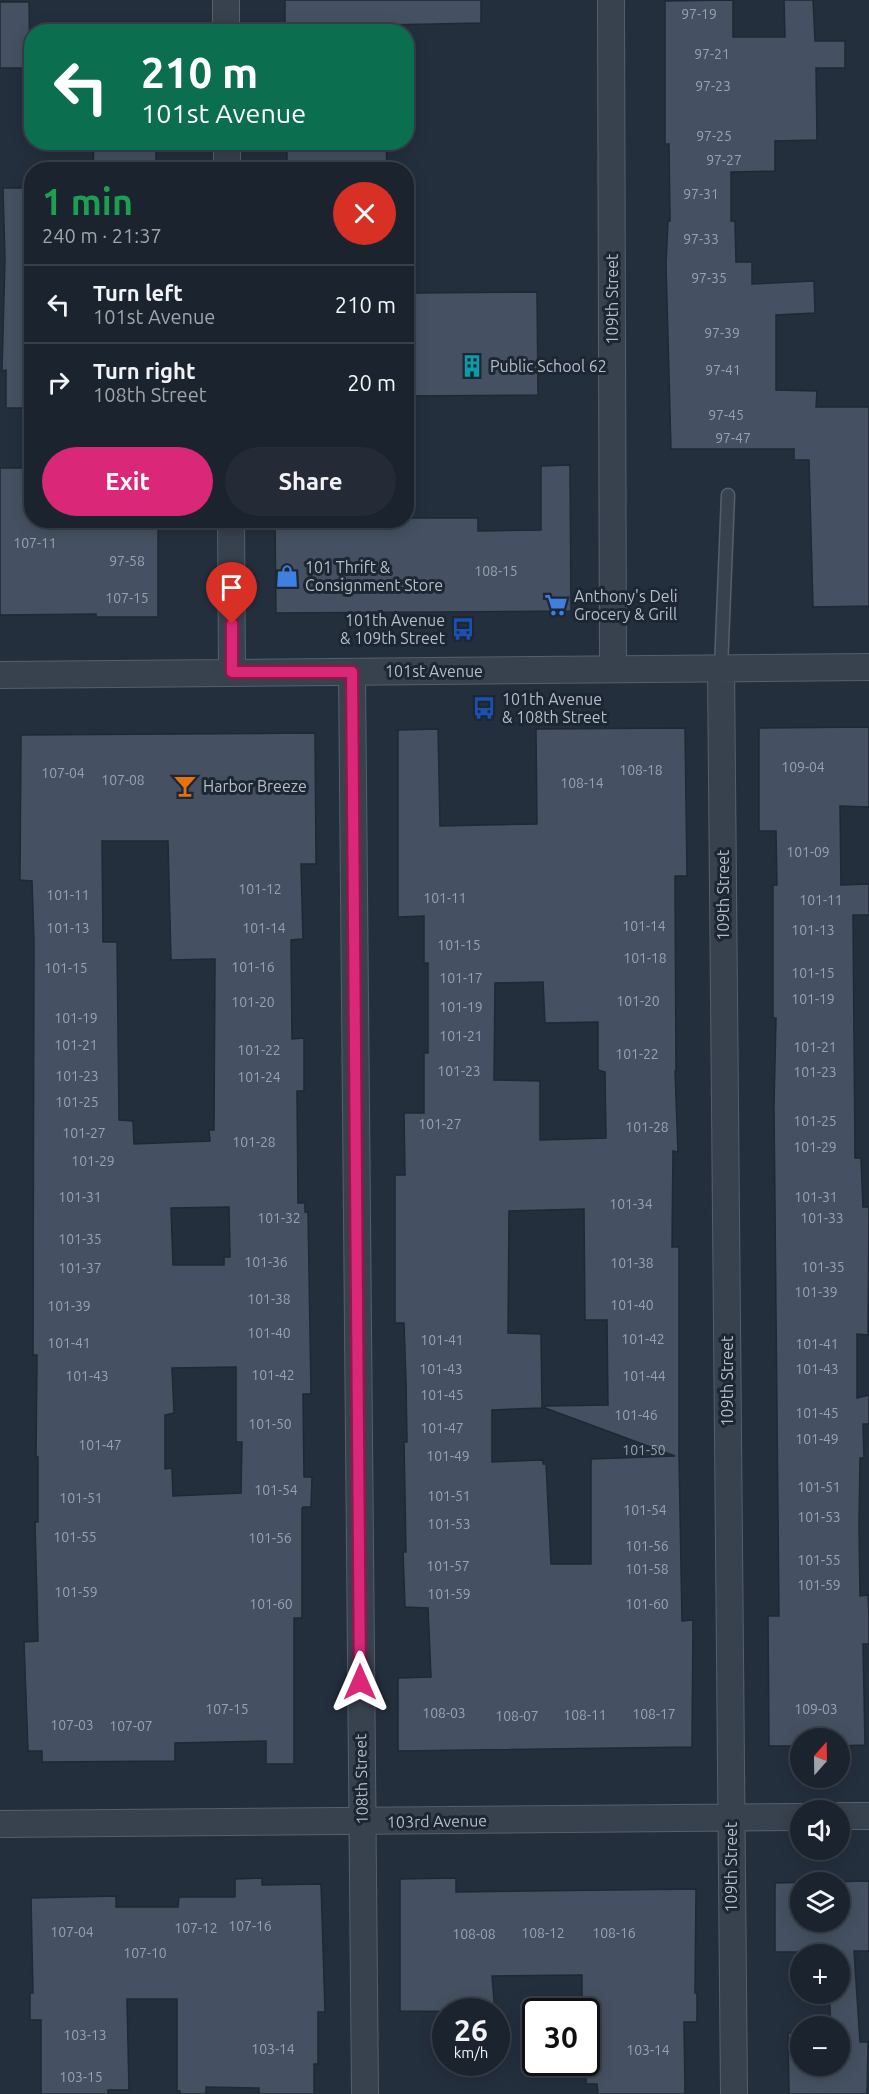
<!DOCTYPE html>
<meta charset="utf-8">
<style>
:root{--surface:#1b232e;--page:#242b36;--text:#f1f3f6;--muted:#a0a4aa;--line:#39404a;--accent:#db2777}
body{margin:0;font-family:Ubuntu,sans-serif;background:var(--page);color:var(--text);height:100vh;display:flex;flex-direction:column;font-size:22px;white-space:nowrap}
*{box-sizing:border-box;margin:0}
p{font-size:20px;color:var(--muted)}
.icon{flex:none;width:33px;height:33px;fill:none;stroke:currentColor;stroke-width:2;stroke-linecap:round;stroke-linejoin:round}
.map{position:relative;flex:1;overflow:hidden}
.panel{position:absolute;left:24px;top:162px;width:390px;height:366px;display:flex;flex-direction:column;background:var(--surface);border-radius:24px;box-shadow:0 3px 15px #0003,0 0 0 2px var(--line)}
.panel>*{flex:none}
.banner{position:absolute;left:24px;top:24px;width:390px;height:126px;border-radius:24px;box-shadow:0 3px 15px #0003,0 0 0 2px var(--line);background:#0b6e4f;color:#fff;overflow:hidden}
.needle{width:39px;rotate:20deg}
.buttons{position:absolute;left:790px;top:1728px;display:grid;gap:12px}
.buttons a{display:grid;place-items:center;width:60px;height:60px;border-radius:50%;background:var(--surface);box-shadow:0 3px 15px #0003,0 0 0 2px var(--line);font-size:30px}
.speed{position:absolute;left:432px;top:1998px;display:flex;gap:12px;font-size:30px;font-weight:700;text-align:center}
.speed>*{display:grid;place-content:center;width:78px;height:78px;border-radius:50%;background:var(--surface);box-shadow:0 3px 15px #0003,0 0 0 2px var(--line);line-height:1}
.speed small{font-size:15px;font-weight:400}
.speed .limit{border:3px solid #111;border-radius:9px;background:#fff;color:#111}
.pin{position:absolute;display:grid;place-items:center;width:51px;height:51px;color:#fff;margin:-62px -26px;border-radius:50% 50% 50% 0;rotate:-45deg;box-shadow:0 0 6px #0007}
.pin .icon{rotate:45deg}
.me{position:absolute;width:66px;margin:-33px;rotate:0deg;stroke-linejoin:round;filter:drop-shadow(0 0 4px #0008)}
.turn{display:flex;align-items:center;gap:21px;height:126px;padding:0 18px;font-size:27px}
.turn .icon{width:78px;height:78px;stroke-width:2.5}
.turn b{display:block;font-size:42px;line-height:51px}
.round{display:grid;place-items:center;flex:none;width:63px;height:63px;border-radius:32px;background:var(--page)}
.summary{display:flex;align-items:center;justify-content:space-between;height:102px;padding:0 18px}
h1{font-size:36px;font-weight:700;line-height:45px;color:#1e9e55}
.action{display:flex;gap:12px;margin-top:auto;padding:12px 18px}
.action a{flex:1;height:69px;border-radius:36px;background:var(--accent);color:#fff;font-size:24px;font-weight:700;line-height:69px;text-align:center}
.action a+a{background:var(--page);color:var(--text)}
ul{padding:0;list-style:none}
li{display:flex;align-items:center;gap:18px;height:78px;padding:0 18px;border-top:2px solid var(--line)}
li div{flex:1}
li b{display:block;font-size:22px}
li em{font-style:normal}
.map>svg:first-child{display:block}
</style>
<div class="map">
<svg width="869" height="2094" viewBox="0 0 869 2094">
<rect width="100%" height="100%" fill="#242f3e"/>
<path fill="#455162" stroke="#1f2835" stroke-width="1.5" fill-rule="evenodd" d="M 285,0 L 481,0 L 481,23 L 385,25 L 385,32 L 285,32 Z
M 733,0 L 733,37 L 785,37 L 784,0 L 813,0 L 815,41 L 845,41 L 845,68 L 816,68 L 817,140 L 775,141 L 775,171 L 731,172 L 731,221 L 735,221 L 736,262 L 752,262 L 752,284 L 814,281 L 815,313 L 776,315 L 776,390 L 817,391 L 816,407 L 869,407 L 869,606 L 813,607 L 809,460 L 794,460 L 794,449 L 671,449 L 666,264 L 668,221 L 670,221 L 669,144 L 665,144 L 665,1 Z
M 0,2 L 29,2 L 30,68 L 0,68 Z
M 94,142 L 156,142 L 156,170 L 93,170 Z
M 287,142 L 386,142 L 387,170 L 287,170 Z
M 3,188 L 31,188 L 32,408 L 6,408 L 6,370 L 2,371 L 5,259 Z
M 537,292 L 538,395 L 406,396 L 406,337 L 412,337 L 412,293 Z
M 570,465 L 571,611 L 276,613 L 275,520 L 406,520 L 406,518 L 478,518 L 478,531 L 541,530 L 541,466 Z
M 0,468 L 32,468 L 32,520 L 158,520 L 158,617 L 96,617 L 96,614 L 0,615 Z
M 869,727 L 869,807 L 840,806 L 841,885 L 869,884 L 869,915 L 853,915 L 855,1158 L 861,1158 L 863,1207 L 869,1207 L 868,1335 L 857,1334 L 857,1398 L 869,1395 L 869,1424 L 863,1424 L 864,1458 L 860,1458 L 859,1527 L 860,1596 L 868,1595 L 869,1616 L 869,1644 L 863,1644 L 865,1745 L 840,1746 L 840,1738 L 801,1738 L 801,1746 L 769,1746 L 768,1616 L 779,1616 L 774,1106 L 776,1018 L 773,1018 L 773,885 L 777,885 L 776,831 L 759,831 L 759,728 Z
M 685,728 L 687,876 L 675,876 L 676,1071 L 675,1071 L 678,1152 L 673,1151 L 672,1247 L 679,1247 L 679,1457 L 682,1621 L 693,1620 L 692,1747 L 398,1751 L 398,1678 L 431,1677 L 428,1608 L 405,1607 L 403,1552 L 406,1552 L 404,1442 L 407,1442 L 406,1381 L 404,1323 L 395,1323 L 395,1175 L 405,1175 L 404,1113 L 424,1113 L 424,1053 L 428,1053 L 428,963 L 424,963 L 424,916 L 398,917 L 398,730 L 438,729 L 440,826 L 537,824 L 536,729 ZM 543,982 L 545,1023 L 598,1022 L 598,1070 L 605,1072 L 606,1138 L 540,1140 L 540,1081 L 494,1080 L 495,983 ZM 584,1209 L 585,1320 L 607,1320 L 608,1405 L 545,1406 L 545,1408 L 675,1456 L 591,1459 L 591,1564 L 551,1564 L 546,1464 L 543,1464 L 543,1460 L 492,1462 L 492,1410 L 542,1408 L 541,1334 L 508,1333 L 509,1211 Z
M 315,733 L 316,864 L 301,864 L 303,939 L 291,940 L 292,1039 L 304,1038 L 304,1091 L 297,1091 L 298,1203 L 305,1203 L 305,1212 L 308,1212 L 311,1394 L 303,1394 L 304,1477 L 312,1477 L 311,1507 L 303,1507 L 302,1509 L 302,1618 L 294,1618 L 294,1764 L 266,1764 L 266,1741 L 175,1743 L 175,1761 L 42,1762 L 42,1751 L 28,1751 L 24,1642 L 38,1641 L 35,1522 L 38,1522 L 38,1457 L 36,1457 L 37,1355 L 33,1355 L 34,941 L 32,881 L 20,880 L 21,735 ZM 102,841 L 168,841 L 171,960 L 215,959 L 214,1130 L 209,1130 L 210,1141 L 134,1144 L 133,1121 L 119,1120 L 117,942 L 103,942 ZM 229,1207 L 230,1257 L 224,1257 L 224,1265 L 173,1265 L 171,1208 ZM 236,1367 L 236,1442 L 242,1442 L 241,1493 L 173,1496 L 172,1468 L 165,1469 L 165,1415 L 174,1413 L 172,1368 Z
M 262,1878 L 262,1885 L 321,1884 L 325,2012 L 318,2012 L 318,2064 L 314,2064 L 314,2094 L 259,2094 L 259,2088 L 206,2087 L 206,2094 L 180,2094 L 180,2091 L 177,2091 L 177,1999 L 127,1999 L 129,2090 L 108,2090 L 108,2094 L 41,2094 L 41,2020 L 30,2020 L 30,1993 L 33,1993 L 31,1898 L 116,1896 L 116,1907 L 178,1907 L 179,1897 L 235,1897 L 235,1879 Z
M 456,1878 L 456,1892 L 696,1889 L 695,1993 L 697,1993 L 697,2022 L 684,2022 L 685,2094 L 598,2094 L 597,2084 L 586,2084 L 586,2012 L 582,2012 L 582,1975 L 492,1976 L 495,2012 L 400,2011 L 400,1879 Z
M 869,1881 L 869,1951 L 854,1951 L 860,2042 L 868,2042 L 867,2094 L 789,2094 L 788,2033 L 801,2033 L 801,2066 L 840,2066 L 840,2026 L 831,2026 L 829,1994 L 840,1994 L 840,1954 L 826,1954 L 826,1952 L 775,1952 L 775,1883 ZM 801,1882 L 840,1882 L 840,1922 L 801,1922 Z"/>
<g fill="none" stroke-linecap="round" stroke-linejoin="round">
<g stroke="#565f6c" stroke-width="15">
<path id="lane" d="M 721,668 L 728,495"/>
</g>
<g stroke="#565f6c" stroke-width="28">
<path id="street" d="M 226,0 L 226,32
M 611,0 L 613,669
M 227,142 L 227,170
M 231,520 L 232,672
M 721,668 L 734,2094
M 352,672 L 365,2094
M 0,675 L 869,667
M 840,1816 L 869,1816
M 0,1824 L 801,1817"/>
</g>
<use href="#lane" stroke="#38414e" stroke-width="12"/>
<use href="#street" stroke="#38414e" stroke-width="26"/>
</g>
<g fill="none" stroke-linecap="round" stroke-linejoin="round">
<g stroke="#8e194d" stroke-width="15">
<path id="route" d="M 232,624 L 232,672 L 352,672 L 360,1682"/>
</g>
<use href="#route" stroke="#db2777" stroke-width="10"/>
</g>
<defs>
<g id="building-bare" transform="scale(1.8)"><path d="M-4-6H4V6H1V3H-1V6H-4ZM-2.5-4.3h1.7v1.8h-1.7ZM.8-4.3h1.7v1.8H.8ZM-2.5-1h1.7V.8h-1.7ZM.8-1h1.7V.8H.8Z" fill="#0f9aa8" stroke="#1d2633" stroke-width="2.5" paint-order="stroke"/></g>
<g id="shop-bare" transform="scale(1.8)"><path d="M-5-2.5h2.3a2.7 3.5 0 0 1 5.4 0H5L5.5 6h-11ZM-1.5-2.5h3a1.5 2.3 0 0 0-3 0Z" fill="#3f7fe0" stroke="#1d2633" stroke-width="2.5" paint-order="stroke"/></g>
<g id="supermarket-bare" transform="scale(1.8)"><path d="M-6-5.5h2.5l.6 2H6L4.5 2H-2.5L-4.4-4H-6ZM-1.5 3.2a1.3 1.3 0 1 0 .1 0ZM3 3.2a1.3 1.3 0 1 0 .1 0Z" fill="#3f7fe0" stroke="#1d2633" stroke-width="2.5" paint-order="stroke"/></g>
<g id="bus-bare" transform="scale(1.8)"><path d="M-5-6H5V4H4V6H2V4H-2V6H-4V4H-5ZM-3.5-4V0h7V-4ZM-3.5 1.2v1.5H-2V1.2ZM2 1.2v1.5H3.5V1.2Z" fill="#1a4fb4" stroke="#1d2633" stroke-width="2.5" paint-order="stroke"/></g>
<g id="bar-bare" transform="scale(1.8)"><path d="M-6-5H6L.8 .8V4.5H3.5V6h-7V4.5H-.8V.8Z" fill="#e8710a" stroke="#1d2633" stroke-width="2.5" paint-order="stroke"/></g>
</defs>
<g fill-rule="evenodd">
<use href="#building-bare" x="472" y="366"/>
<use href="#shop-bare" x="287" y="576"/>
<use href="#supermarket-bare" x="556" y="605"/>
<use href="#bus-bare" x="463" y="629"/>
<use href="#bus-bare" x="484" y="708"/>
<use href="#bar-bare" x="185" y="786"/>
</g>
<g text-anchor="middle" stroke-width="6" stroke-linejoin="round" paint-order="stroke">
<g font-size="14" fill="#98a1af">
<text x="699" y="19">97-19</text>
<text x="712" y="59">97-21</text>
<text x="713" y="91">97-23</text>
<text x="714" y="141">97-25</text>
<text x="724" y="165">97-27</text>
<text x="701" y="199">97-31</text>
<text x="701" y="244">97-33</text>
<text x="709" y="283">97-35</text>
<text x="722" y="338">97-39</text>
<text x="723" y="375">97-41</text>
<text x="726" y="420">97-45</text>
<text x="733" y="443">97-47</text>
<text x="35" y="548">107-11</text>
<text x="127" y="566">97-58</text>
<text x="496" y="576">108-15</text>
<text x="127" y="603">107-15</text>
<text x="803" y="772">109-04</text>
<text x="641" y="775">108-18</text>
<text x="63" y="778">107-04</text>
<text x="123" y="785">107-08</text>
<text x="582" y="788">108-14</text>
<text x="808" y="857">101-09</text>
<text x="260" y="894">101-12</text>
<text x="68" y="900">101-11</text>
<text x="445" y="903">101-11</text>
<text x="821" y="905">101-11</text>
<text x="644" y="931">101-14</text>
<text x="68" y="933">101-13</text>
<text x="264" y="933">101-14</text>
<text x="813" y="935">101-13</text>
<text x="459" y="950">101-15</text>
<text x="645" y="963">101-18</text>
<text x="253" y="972">101-16</text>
<text x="66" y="973">101-15</text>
<text x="813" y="978">101-15</text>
<text x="461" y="983">101-17</text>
<text x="813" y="1004">101-19</text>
<text x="638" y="1006">101-20</text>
<text x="253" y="1007">101-20</text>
<text x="461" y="1012">101-19</text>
<text x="76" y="1023">101-19</text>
<text x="461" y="1041">101-21</text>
<text x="76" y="1050">101-21</text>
<text x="815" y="1052">101-21</text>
<text x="259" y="1055">101-22</text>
<text x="637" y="1059">101-22</text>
<text x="459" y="1076">101-23</text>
<text x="815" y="1077">101-23</text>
<text x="77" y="1081">101-23</text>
<text x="259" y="1082">101-24</text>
<text x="77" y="1107">101-25</text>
<text x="815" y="1126">101-25</text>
<text x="440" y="1129">101-27</text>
<text x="647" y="1132">101-28</text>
<text x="84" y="1138">101-27</text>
<text x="254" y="1147">101-28</text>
<text x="815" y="1152">101-29</text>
<text x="93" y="1166">101-29</text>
<text x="80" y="1202">101-31</text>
<text x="816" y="1202">101-31</text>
<text x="631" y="1209">101-34</text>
<text x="279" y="1223">101-32</text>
<text x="822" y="1223">101-33</text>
<text x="80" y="1244">101-35</text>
<text x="266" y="1267">101-36</text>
<text x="632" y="1268">101-38</text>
<text x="823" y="1272">101-35</text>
<text x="80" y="1273">101-37</text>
<text x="816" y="1297">101-39</text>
<text x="269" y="1304">101-38</text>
<text x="632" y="1310">101-40</text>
<text x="69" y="1311">101-39</text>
<text x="269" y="1338">101-40</text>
<text x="643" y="1344">101-42</text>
<text x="442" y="1345">101-41</text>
<text x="69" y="1348">101-41</text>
<text x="817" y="1349">101-41</text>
<text x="441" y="1374">101-43</text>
<text x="817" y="1374">101-43</text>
<text x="273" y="1380">101-42</text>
<text x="87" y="1381">101-43</text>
<text x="644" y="1381">101-44</text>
<text x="442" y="1400">101-45</text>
<text x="817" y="1418">101-45</text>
<text x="636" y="1420">101-46</text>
<text x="270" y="1429">101-50</text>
<text x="442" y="1433">101-47</text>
<text x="817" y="1444">101-49</text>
<text x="100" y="1450">101-47</text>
<text x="644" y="1455">101-50</text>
<text x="448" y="1461">101-49</text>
<text x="819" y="1492">101-51</text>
<text x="276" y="1495">101-54</text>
<text x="449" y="1501">101-51</text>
<text x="81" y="1503">101-51</text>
<text x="645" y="1515">101-54</text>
<text x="819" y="1522">101-53</text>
<text x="449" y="1529">101-53</text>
<text x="75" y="1542">101-55</text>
<text x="270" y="1543">101-56</text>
<text x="647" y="1551">101-56</text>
<text x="819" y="1565">101-55</text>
<text x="448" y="1571">101-57</text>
<text x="647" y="1574">101-58</text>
<text x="819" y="1590">101-59</text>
<text x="76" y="1597">101-59</text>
<text x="449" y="1599">101-59</text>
<text x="271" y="1609">101-60</text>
<text x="647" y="1609">101-60</text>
<text x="227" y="1714">107-15</text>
<text x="816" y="1714">109-03</text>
<text x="444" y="1718">108-03</text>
<text x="654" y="1719">108-17</text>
<text x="585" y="1720">108-11</text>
<text x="517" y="1721">108-07</text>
<text x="72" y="1730">107-03</text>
<text x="131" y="1731">107-07</text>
<text x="250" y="1931">107-16</text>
<text x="196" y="1933">107-12</text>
<text x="72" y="1937">107-04</text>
<text x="543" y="1938">108-12</text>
<text x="614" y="1938">108-16</text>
<text x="474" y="1939">108-08</text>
<text x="145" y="1958">107-10</text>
<text x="85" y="2040">103-13</text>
<text x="273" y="2054">103-14</text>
<text x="648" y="2055">103-14</text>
<text x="81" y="2082">103-15</text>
</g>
<g font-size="16" fill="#b4bcc9" stroke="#1d2633">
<text transform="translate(612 299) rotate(-90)" y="6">109th Street</text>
<text x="434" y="677">101st Avenue</text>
<text transform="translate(723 895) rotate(-90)" y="6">109th Street</text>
<text transform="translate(727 1381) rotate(-90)" y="6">109th Street</text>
<text transform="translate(361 1779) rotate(-91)" y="6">108th Street</text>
<text transform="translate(437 1821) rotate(-1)" y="6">103rd Avenue</text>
<text transform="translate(731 1867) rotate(-90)" y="6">109th Street</text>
</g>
<g font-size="16" fill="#b4bcc9" stroke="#1d2633" text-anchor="start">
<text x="490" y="372">Public School 62</text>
<text x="305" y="573">101 Thrift &amp;<tspan x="305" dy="18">Consignment Store</tspan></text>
<text x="574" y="602">Anthony's Deli<tspan x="574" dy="18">Grocery &amp; Grill</tspan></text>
<text x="445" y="626" text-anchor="end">101th Avenue<tspan x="445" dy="18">&amp; 109th Street</tspan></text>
<text x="502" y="705">101th Avenue<tspan x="502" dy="18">&amp; 108th Street</tspan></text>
<text x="203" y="792">Harbor Breeze</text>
</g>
</g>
</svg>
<div class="buttons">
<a><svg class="needle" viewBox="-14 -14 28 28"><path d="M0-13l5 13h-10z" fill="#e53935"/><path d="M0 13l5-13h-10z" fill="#a0a4aa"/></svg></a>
<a><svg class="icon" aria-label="sound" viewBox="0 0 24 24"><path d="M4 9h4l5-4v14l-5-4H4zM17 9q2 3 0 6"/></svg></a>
<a><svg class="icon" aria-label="layers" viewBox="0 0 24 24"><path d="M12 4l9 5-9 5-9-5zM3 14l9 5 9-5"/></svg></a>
<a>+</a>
<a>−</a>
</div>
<div class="speed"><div>26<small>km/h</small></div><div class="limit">30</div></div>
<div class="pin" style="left:232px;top:624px;background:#d93025"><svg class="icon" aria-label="arrive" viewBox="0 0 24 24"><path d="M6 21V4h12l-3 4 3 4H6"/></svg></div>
<svg class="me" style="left:360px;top:1682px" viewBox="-20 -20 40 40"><path d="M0-17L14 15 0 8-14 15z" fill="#db2777" stroke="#fff" stroke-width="4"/></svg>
<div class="banner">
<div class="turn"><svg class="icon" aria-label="left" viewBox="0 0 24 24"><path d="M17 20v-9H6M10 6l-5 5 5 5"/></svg><div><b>210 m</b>101st Avenue</div></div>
</div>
<section class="panel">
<div class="summary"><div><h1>1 min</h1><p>240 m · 21:37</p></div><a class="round" style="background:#d93025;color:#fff"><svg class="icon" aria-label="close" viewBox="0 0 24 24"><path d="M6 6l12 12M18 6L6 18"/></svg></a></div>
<ul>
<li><svg class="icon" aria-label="left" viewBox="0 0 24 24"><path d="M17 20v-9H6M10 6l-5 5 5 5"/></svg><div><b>Turn left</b><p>101st Avenue</p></div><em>210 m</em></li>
<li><svg class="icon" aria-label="right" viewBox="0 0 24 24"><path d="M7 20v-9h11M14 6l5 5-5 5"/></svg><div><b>Turn right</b><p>108th Street</p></div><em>20 m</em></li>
</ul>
<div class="action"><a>Exit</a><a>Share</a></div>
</section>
</div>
